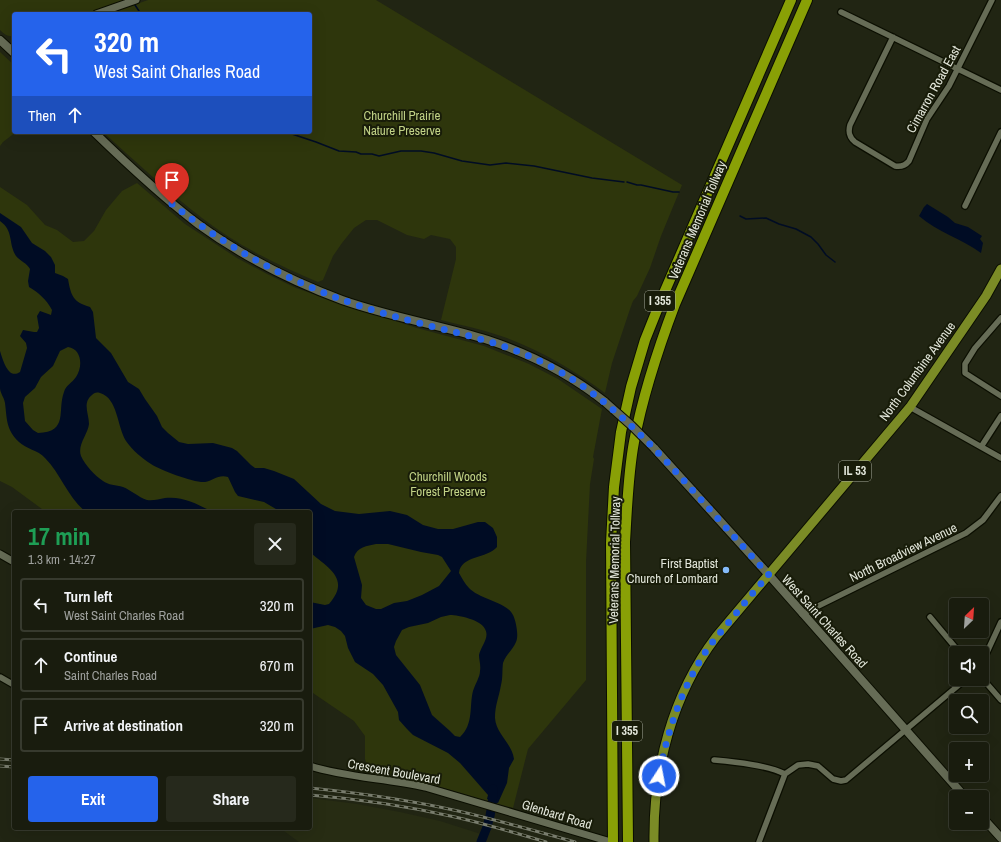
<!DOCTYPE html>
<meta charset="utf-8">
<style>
:root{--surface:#191c0e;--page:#26291c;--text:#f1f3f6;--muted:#9fa19e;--line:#373a2e;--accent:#2563eb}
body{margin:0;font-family:"Archivo Narrow",sans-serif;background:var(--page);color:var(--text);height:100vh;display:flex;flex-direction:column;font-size:15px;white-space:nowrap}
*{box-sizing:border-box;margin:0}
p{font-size:13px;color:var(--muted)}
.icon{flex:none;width:22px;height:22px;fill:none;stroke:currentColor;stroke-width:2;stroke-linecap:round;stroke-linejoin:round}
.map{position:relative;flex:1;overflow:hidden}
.drawer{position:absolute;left:12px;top:510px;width:300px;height:320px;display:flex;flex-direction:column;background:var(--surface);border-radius:4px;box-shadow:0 4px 16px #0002,0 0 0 1px var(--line)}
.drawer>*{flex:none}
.hud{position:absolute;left:12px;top:12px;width:300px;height:122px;border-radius:4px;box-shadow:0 4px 16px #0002,0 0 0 1px var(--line);background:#2563eb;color:#fff;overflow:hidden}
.needle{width:26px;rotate:25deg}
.tools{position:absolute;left:949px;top:598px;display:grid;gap:8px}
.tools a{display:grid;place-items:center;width:40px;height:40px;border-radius:4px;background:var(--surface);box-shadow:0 4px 16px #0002,0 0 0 1px var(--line);font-size:20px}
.pin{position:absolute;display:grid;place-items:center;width:34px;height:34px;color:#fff;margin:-41px -17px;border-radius:50% 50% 50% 0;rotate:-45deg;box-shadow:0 0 4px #0007}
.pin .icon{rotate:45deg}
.me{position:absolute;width:44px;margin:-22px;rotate:11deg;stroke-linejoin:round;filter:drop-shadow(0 0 3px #0008)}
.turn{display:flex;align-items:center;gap:14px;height:84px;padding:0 16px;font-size:18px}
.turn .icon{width:52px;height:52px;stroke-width:2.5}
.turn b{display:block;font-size:28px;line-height:34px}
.then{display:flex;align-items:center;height:38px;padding:0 16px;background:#0003;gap:8px;font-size:15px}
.round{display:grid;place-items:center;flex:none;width:42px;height:42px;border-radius:4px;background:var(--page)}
.head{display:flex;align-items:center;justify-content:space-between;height:68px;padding:0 16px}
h1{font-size:24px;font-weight:800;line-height:30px;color:#1e9e55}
.cta{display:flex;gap:8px;margin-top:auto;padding:8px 16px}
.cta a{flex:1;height:46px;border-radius:4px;background:var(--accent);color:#fff;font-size:16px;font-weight:800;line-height:46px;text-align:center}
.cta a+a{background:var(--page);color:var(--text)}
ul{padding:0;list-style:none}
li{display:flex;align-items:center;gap:12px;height:54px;margin:0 8px 6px;padding:0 8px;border:2px solid var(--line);border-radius:4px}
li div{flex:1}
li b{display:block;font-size:15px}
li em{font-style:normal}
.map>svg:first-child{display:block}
</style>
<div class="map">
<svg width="1001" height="842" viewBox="0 0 1001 842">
<rect width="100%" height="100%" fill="#212513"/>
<path fill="#272c13" d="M 310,798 L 357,804 L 400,812 L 440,821 L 484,835 L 481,842 L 299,842 L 280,828 L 310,828 Z"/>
<path fill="#2e360c" d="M 0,0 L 126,0 L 84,14 L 14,14 L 14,36 C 8,37 4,34 0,30 Z
M 148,0 L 376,0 L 682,185 L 661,236 L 650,268 L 637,296 L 633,301 L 630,309 L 612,363 L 605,393 C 574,370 538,349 501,336 C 481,329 461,325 441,320 L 456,259 L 456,247 L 450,239 L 431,235 L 424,239 L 407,235 L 377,220 L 366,220 L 354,228 L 342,243 L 333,256 L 323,280 L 318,282 C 277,265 237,245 202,218 C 167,191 135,161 103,132 L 310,132 L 310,14 L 109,14 Z
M 0,52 L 14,65 L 14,132 L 16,132 L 3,142 L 0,146 Z
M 137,183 L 185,224 L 237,258 L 267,274 L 296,288 L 319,296 L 417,328 L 484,346 L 529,364 L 558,379 L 602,409 L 593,457 L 594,459 L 590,484 L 586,562 L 586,680 L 528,749 L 513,808 L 437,786 L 410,780 L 371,773 L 371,771 L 368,770 L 365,759 L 365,736 L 354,721 L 310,691 L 310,512 L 46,512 L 12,487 L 0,481 L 0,187 L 27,205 L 45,225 L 57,230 L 73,242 L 84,241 L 94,231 L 106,210 L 122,191 Z"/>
<path fill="#000c24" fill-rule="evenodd" d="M 927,204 L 948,217 L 955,223 L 968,227 L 982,236 L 980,239 L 983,243 L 981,253 C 962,239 937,232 919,216 L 924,207 Z
M 0,213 L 21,227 L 32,243 L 45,251 L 51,257 L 55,265 L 55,273 L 63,276 L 68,279 C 71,296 73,302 90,307 L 93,312 L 96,338 L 111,353 L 128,382 L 139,389 L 145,399 L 157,416 L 162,427 L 168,433 L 179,442 L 188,444 L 213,443 L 232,448 L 237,451 L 251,465 L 255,468 L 264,468 L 274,471 L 294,479 L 321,504 L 335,511 L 359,514 L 390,511 L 407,515 L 423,525 L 438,529 L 453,529 L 478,522 L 485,522 L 493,528 L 497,537 L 497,547 C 487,559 461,555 459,573 C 462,578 465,584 469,588 C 479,599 507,602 513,615 C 516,621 519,636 516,642 C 513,650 506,654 503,663 C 502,670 503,678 501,685 C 499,697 495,705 495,718 C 496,734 512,743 514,759 L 509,768 L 507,783 L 498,803 L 487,799 L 488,795 L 460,763 L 448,753 L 413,735 L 407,729 L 399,720 L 398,712 L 383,685 L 373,674 L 355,662 L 348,648 L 345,636 L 341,631 L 335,627 L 328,625 L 310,629 L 310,602 L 325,605 L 329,604 C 352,578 326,567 310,552 L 310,512 L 281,512 L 264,502 L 238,496 L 235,492 L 228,477 C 218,474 213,481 205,482 C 194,483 160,470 151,464 C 142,458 132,450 126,441 C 117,427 118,398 100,393 C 96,392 94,393 92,395 C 82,403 89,414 89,424 C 88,434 77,445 81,456 C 85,465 95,476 103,481 C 108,485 116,485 123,487 C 131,490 138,497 147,500 C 153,501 159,499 165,498 C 183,496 197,504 213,512 L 86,512 C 68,498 61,474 45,458 C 38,450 26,449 19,442 C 6,430 7,419 5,403 C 4,397 0,393 0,388 C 0,376 0,363 0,351 C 3,360 8,380 20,372 L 27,348 L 26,343 L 20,336 L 23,330 L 34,332 L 37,332 L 39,328 L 37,316 L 40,311 L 51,315 L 52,310 C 46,299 39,293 29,287 L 28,281 L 30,269 C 27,263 20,261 16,256 C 8,243 14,231 0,221 ZM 68,347 C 82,349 83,367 76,377 C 72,383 66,385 64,392 C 57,410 69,432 38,433 L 33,430 L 25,421 L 23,403 L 25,397 L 35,388 L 41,377 L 53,366 L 60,351 ZM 376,544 L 388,544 L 421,552 L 438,555 L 442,557 L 451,571 L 439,586 L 422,595 L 407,601 L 394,603 L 381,609 L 376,609 L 366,605 L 361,598 L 362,585 L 354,557 C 357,547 367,546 376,544 ZM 450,615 C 459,615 481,620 485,629 C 490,638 481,646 479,655 C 479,660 481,665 480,671 C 480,677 475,684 473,691 C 469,706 474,724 460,737 L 455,736 L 450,731 L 432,715 L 420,685 L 396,655 L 394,647 L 396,641 L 402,630 L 409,627 L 428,623 L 441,617 Z"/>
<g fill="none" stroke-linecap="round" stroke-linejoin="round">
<path stroke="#000c24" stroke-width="1.5" d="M 135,5 L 141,14
M 286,132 L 316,142 L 339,151 L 356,152 L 361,154 L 372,154 L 379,156 L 401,151 L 421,151 L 434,153 L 462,161 L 490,165 L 506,163 L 534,166 L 592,178 L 624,182
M 627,182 L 637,185 L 641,185 L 673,192 L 679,192
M 740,216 L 746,219 L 766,218 L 779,224 L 796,229 L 811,237 L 818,244 L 826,255 L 835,262"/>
<path stroke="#000c24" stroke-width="9" d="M 481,842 C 489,825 493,808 493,789"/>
<g stroke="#0b0e01" stroke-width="8">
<path id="minor" d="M 841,12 L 1001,90
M 893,37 L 850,125 C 848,132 849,137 855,142 L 895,166 C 901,167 905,166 909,161 L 927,119 L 949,86 L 992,0
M 965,206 L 1001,132
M 1001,318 L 975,348 L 965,364 L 965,373 L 1001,396
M 910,407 L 1001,458
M 981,447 L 1001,416
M 802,614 L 966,533 L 983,520 L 1001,496
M 930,617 L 960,653
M 982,663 L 1001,622
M 0,677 L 14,685
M 982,678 L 1001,700
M 714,760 C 735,762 767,765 785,774
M 759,842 L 785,774 L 798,765 L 808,764 L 818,766 L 833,779 L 841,781 L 846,780 L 966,679"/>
</g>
<g stroke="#0b0e01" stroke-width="9">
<path id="tertiary" d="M 96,14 L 136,0
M 0,554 L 14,562
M 310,766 C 347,778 387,778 425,787 L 611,842"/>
</g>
<g stroke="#0b0e01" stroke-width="10">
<path id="secondary" d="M 0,40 L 14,53
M 94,132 C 127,164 161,196 198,224 C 242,256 291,281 342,300 C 390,317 440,325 488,340 C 530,354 571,375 605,402
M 654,448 L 769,575 L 965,797
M 982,817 L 1001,838"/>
</g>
<g stroke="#0b0e01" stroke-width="11">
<path id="primary" d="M 654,842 C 653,769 672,695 716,637 L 910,407 L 986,296 L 1001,269"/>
</g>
<g stroke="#0b0e01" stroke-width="12">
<path id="motorway" d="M 613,842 L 611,543 L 614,487 L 621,432 L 631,387 L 645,340 L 661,300 L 791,0
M 628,842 L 625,542 C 627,509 628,474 634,442 C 643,394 658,349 675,304 L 807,0"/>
</g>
<use href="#minor" stroke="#666c56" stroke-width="5.5"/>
<use href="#tertiary" stroke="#666c56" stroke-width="7"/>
<use href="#secondary" stroke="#666c56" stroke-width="8"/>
<use href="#primary" stroke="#7b8b26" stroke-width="9"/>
<use href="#motorway" stroke="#89a006" stroke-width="10"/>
<g stroke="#787c6d" stroke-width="3">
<path id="rail" d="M 0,759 L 14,760
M 0,766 L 14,767
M 310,788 C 359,793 409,800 458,811 C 497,820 536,831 575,842
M 310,795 C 359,799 407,806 455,817 C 486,824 516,833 546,842"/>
</g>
<use href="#rail" stroke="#181c09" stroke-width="1.5" stroke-dasharray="4.5" stroke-linecap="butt"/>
<g stroke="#0b0e01" stroke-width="10" stroke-linecap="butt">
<path id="secondary-bridge" d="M 605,402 L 632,426 L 654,448"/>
</g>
<use href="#secondary-bridge" stroke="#666c56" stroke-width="8"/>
</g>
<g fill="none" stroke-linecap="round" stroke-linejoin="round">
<path stroke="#2563eb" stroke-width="7" stroke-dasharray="0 12.6" d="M 172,204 C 237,255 306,291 386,314 C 439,330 494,338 544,363 C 607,395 650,443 696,494 C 720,521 744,548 769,575 C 755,590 742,606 729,622 C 720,633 710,644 703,656 C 680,693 667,733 659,776"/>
</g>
<circle fill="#85bbfb" stroke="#181c09" stroke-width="1.5" cx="726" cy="570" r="4"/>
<g text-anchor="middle" stroke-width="4" stroke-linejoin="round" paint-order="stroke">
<g fill="#181c09" stroke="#a5a99b" stroke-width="1">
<rect x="645" y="291" width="30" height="20" rx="3"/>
<rect x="839" y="461" width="32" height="20" rx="3"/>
<rect x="612" y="721" width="30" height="20" rx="3"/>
</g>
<g font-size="12" font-weight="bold" fill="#e2e6da">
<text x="660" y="305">I 355</text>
<text x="855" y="475">IL 53</text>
<text x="627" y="735">I 355</text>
</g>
<g font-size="13" fill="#e2e6da" stroke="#181c09">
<text transform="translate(933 89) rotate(-61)" y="5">Cimarron Road East</text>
<text transform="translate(697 220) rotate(-67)" y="5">Veterans Memorial Tollway</text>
<text transform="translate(917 371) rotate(-54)" y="5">North Columbine Avenue</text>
<text transform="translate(903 552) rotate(-26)" y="5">North Broadview Avenue</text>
<text transform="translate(614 560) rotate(-89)" y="5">Veterans Memorial Tollway</text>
<text transform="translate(825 621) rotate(48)" y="5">West Saint Charles Road</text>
<text transform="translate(394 771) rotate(10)" y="5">Crescent Boulevard</text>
<text transform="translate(557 814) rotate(17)" y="5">Glenbard Road</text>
</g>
<g font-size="13" fill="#c1d286" stroke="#181c09">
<text x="402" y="120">Churchill Prairie<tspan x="402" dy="15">Nature Preserve</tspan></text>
<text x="448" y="481">Churchill Woods<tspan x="448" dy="15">Forest Preserve</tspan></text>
</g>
<g font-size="13" fill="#e2e6da" stroke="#181c09" text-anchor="end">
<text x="718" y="568">First Baptist<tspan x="718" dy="15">Church of Lombard</tspan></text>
</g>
</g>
</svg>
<div class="tools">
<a><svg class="needle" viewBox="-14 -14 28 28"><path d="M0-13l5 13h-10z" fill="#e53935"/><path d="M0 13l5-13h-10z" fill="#9fa19e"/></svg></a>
<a><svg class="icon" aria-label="sound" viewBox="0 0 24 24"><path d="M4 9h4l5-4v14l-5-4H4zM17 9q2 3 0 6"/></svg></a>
<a><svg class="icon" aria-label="search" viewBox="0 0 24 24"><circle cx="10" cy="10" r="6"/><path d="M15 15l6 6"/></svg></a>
<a>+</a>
<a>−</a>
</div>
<div class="pin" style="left:172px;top:204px;background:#d93025"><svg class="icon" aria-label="arrive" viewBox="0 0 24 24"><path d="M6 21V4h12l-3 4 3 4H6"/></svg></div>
<svg class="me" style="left:659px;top:776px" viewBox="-20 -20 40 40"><circle r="17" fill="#2563eb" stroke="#fff" stroke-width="3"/><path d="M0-11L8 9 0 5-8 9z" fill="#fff"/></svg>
<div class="hud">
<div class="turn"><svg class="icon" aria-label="left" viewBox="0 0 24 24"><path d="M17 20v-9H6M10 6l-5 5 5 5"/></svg><div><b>320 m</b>West Saint Charles Road</div></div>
<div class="then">Then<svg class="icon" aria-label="ahead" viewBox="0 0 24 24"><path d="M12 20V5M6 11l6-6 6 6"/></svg></div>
</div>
<section class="drawer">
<div class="head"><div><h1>17 min</h1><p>1.3 km · 14:27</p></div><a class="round"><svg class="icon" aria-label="close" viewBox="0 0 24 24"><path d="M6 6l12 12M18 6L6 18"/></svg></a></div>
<ul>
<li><svg class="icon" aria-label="left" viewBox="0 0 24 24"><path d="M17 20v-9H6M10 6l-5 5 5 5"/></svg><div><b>Turn left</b><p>West Saint Charles Road</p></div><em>320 m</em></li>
<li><svg class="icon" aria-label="ahead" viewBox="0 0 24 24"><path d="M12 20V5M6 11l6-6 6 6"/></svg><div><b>Continue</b><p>Saint Charles Road</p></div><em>670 m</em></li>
<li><svg class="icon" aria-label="arrive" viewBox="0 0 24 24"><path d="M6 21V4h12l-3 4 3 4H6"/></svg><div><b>Arrive at destination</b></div><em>320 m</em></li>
</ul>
<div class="cta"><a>Exit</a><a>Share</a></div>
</section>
</div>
